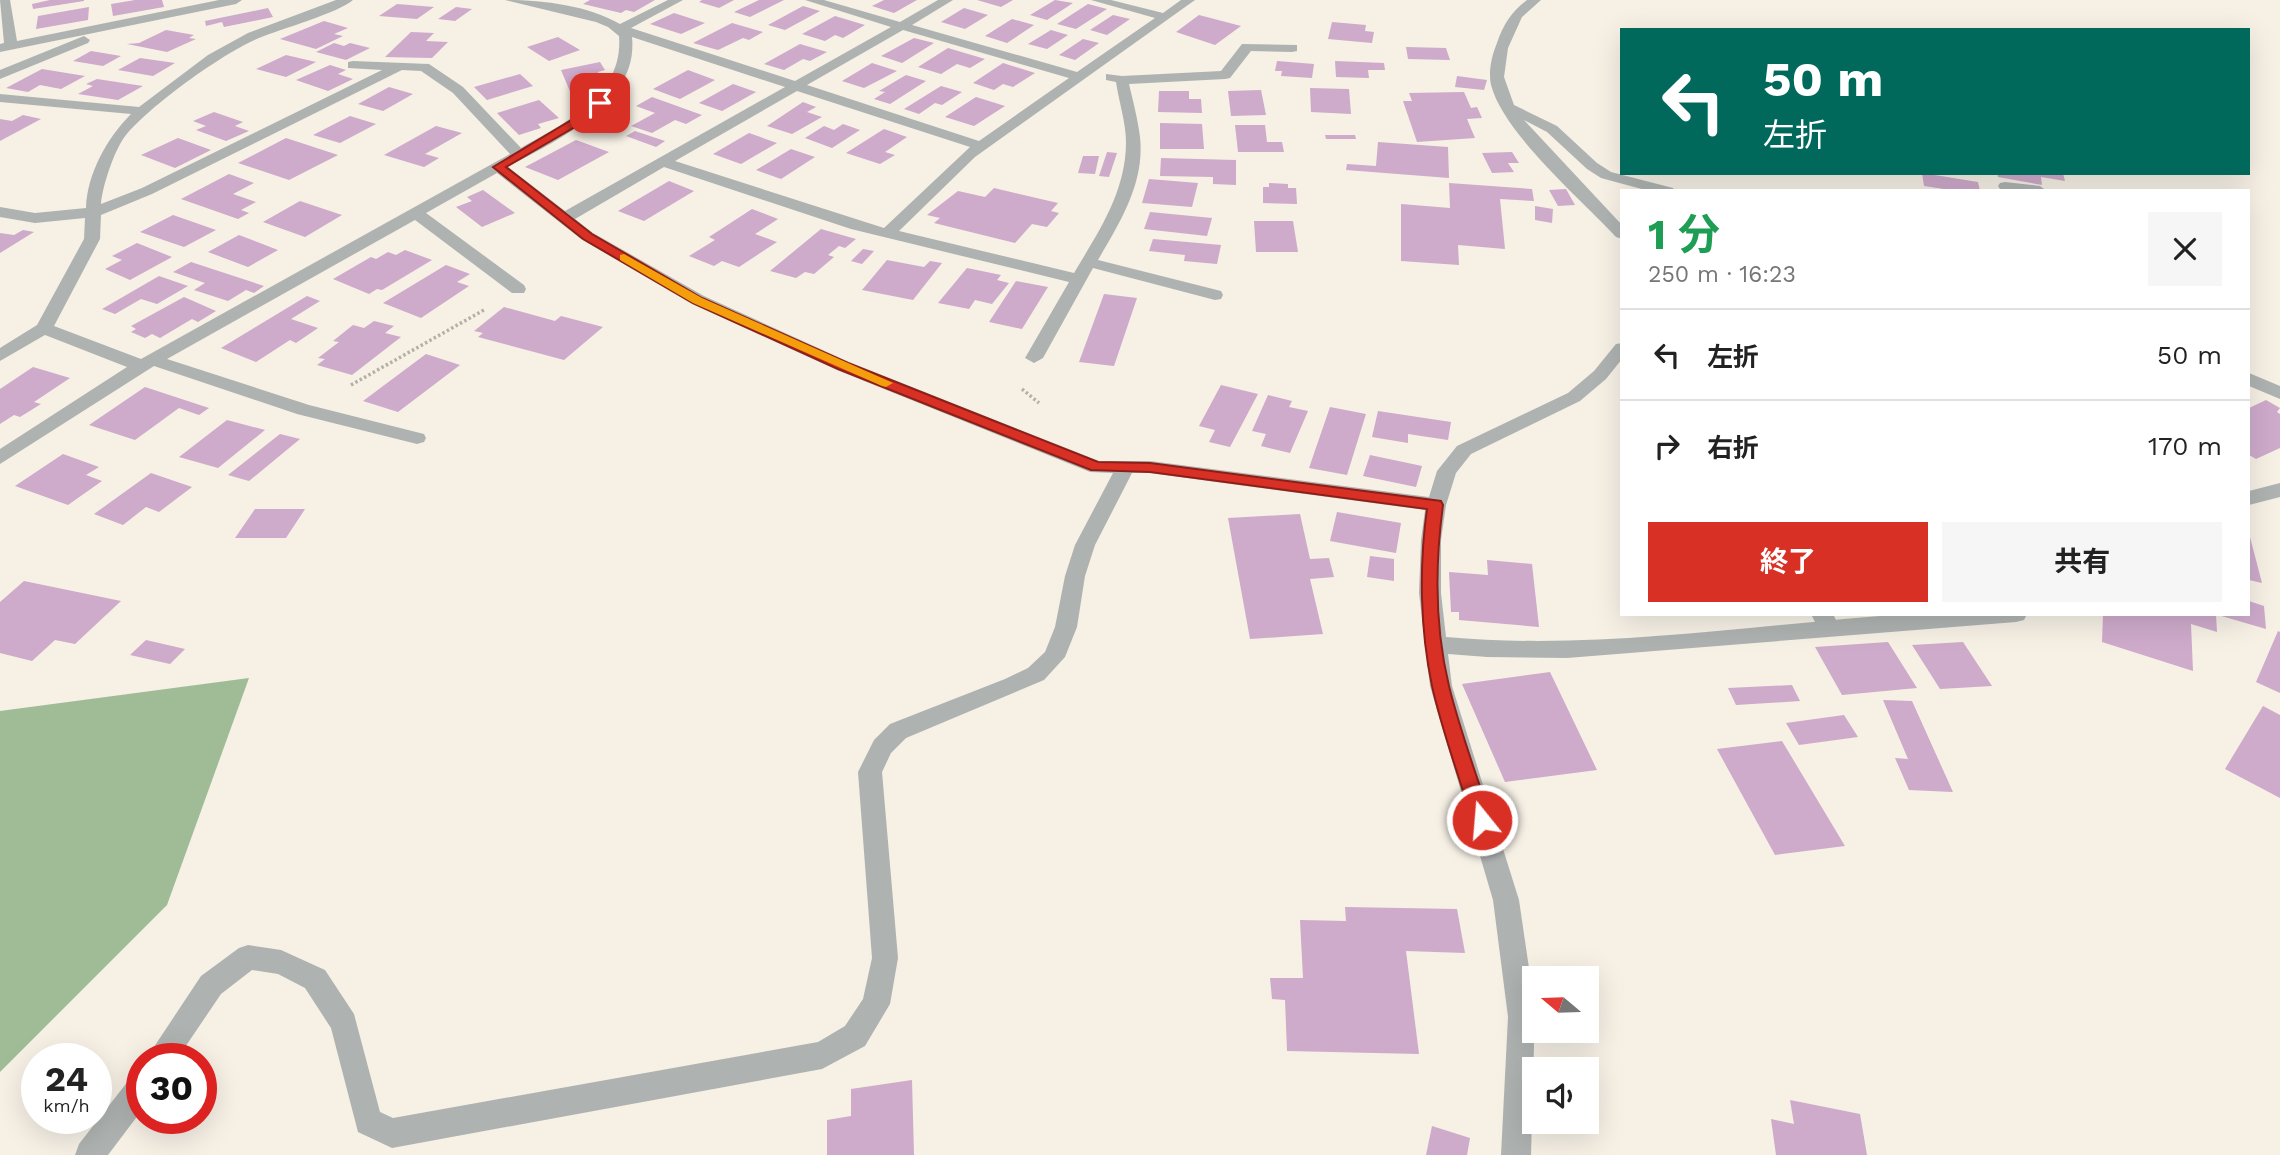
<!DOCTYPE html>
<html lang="ja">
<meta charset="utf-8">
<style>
:root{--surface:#fff;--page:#f6f6f6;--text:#222;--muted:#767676;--line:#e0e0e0;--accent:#d93025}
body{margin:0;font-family:"Work Sans","Noto Sans JP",sans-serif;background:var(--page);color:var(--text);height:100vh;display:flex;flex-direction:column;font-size:26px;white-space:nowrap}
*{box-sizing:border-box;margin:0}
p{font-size:23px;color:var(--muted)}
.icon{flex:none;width:38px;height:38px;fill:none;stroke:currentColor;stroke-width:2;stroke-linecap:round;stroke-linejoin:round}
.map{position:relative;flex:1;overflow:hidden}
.drawer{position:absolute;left:1620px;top:189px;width:630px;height:427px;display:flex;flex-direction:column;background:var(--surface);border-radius:0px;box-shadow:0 7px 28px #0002}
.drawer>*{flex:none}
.guide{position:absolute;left:1620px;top:28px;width:630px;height:147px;border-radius:0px;box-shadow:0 7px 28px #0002;background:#00695c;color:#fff;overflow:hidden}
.needle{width:46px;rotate:289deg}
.fabs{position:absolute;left:1522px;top:966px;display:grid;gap:14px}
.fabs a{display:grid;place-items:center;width:77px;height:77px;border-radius:0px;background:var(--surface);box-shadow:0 7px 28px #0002;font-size:35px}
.speed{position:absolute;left:21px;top:1043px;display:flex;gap:14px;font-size:35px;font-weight:700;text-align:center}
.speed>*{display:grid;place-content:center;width:91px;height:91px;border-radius:50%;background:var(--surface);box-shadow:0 7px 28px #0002;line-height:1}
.speed small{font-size:18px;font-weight:400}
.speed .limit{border:10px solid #d22;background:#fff;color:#111}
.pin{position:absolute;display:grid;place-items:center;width:60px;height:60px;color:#fff;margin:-30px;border-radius:14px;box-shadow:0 4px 10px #0006}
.me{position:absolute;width:77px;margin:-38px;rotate:343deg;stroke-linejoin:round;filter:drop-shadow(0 0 5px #0008)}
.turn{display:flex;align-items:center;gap:24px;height:147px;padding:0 28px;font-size:32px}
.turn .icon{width:91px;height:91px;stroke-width:2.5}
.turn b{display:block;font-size:49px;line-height:60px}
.round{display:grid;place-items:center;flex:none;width:74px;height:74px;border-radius:0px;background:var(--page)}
.head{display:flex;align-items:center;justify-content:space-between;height:119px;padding:0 28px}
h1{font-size:42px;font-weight:700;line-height:52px;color:#1e9e55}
.action{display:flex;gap:14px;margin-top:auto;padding:14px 28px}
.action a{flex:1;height:80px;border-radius:0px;background:var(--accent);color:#fff;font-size:28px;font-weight:700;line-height:80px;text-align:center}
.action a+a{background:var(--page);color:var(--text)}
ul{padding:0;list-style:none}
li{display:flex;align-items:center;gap:21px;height:91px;padding:0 28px;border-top:2px solid var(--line)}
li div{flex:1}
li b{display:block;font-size:26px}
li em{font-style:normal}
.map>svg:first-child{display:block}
</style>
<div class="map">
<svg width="2280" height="1155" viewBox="0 0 2280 1155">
<rect width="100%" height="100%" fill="#f6f0e5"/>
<path fill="#9fbc96" d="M 249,678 L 167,905 L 0,1072 L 0,711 Z"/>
<path fill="#ceaacb" d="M 50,0 L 84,0 L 84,1 L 33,9 L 32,4 Z
M 135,0 L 162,0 L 164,7 L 113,16 L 111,4 Z
M 590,0 L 655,0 L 634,12 L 626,10 L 621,13 L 583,4 Z
M 702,0 L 734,0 L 719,8 L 699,2 Z
M 759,0 L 784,0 L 750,17 L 734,12 Z
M 884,0 L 917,0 L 894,13 L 872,6 Z
M 977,0 L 1013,0 L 1001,7 Z
M 1055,0 L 1073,3 L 1047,20 L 1030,15 Z
M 397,4 L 434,7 L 417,19 L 379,16 Z
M 1088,4 L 1107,9 L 1076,29 L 1057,24 Z
M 803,6 L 820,11 L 785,30 L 768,25 Z
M 89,7 L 88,20 L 36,29 L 38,16 Z
M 456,7 L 472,9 L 455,21 L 438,19 Z
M 268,8 L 273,17 L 224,27 L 222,22 L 206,26 L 205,21 Z
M 964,8 L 988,15 L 965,29 L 941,22 Z
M 674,13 L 705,23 L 681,34 L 650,24 Z
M 1113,15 L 1130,19 L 1107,35 L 1090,30 Z
M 1199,15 L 1241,26 L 1215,45 L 1176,32 Z
M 835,16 L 865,25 L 843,38 L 835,35 L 825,41 L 802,34 Z
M 1012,19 L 1034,25 L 1007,43 L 985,36 Z
M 324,21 L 348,28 L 334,34 L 343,36 L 316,49 L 280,39 Z
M 1332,22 L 1366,25 L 1365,31 L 1374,32 L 1372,43 L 1328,39 Z
M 732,23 L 763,32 L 749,40 L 743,38 L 718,50 L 693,43 Z
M 166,30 L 194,35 L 189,38 L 196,39 L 167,52 L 127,44 L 139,43 Z
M 1051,30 L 1068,35 L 1047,49 L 1028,44 Z
M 411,32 L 434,33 L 426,41 L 448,42 L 432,58 L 385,57 Z
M 558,37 L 580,50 L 549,61 L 527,47 Z
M 914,38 L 934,43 L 902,63 L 881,56 Z
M 1083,39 L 1099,43 L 1075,60 L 1059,55 Z
M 334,43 L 344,46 L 350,43 L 370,48 L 346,60 L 316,52 Z
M 800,44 L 827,52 L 810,61 L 803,59 L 784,70 L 764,64 Z
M 1406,47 L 1446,48 L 1450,60 L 1408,59 Z
M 948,48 L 985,59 L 970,68 L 957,64 L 941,74 L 918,67 Z
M 91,51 L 121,56 L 103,66 L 73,61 Z
M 286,55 L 316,62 L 286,77 L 256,69 Z
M 140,58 L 175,63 L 153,76 L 118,70 Z
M 1277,61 L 1314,64 L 1312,78 L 1281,76 L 1282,71 L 1275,71 Z
M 1335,61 L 1384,63 L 1385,70 L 1368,70 L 1369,78 L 1336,77 Z
M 600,62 L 605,70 L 598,72 L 600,76 L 581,80 L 584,87 L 579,88 L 581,92 L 571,94 L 561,70 Z
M 872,63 L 897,71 L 864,88 L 842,81 Z
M 1003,63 L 1035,73 L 1013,87 L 1003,84 L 994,90 L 973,83 Z
M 330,65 L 346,70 L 338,74 L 353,79 L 328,91 L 296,80 Z
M 42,69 L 85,76 L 61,89 L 40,85 L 28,92 L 6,88 Z
M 688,70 L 715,80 L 680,99 L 653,89 Z
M 520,74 L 533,86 L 487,100 L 474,87 Z
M 906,75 L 926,81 L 890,104 L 874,99 L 885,92 L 879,91 Z
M 1457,76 L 1487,80 L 1484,90 L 1455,87 Z
M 97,79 L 143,86 L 118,100 L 78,94 L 93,86 L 86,84 Z
M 733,84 L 756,92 L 722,111 L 699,103 Z
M 941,86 L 962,92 L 942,105 L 935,103 L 919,114 L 904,109 Z
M 389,87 L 413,94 L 383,111 L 358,104 Z
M 1310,88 L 1349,89 L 1351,114 L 1311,112 Z
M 1261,90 L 1266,115 L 1231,116 L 1228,91 Z
M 1159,91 L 1189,91 L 1189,99 L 1201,99 L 1202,113 L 1158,112 Z
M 1464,92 L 1471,108 L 1477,107 L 1482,118 L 1467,119 L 1475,138 L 1417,142 L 1403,101 L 1412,101 L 1409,93 Z
M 652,97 L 702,115 L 686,124 L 675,120 L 652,133 L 631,126 L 655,113 L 636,106 Z
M 976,97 L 1005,106 L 974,126 L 945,117 Z
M 539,100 L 559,118 L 538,124 L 541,128 L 519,135 L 497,113 Z
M 803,102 L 816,107 L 807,112 L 822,117 L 792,134 L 767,126 Z
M 214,112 L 243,122 L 235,126 L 249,131 L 226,141 L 196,130 L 206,126 L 193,121 Z
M 23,115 L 41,119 L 0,141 L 0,119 L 12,121 Z
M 350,116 L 376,124 L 340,143 L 313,135 Z
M 1160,123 L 1202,124 L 1204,149 L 1160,149 Z
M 843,124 L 860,130 L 832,148 L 805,138 L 824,126 L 834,130 Z
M 1235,125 L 1265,125 L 1267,142 L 1282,142 L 1284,152 L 1238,152 Z
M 436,126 L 462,133 L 425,154 L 439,158 L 424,167 L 384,155 Z
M 884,129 L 907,137 L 885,152 L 895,155 L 880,164 L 846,153 Z
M 635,131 L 665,141 L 656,147 L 626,136 Z
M 749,133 L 777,143 L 741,164 L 713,154 Z
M 1325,135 L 1355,135 L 1356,139 L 1326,139 Z
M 178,138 L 211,150 L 175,168 L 141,155 Z
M 286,138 L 338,155 L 289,180 L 238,163 Z
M 576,140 L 609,152 L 558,180 L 525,167 Z
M 1378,142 L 1448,147 L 1449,178 L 1346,170 L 1347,164 L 1376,166 Z
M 791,149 L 815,157 L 781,179 L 756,170 Z
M 1107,152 L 1117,153 L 1109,177 L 1099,176 Z
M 1512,152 L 1519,163 L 1508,163 L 1514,172 L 1492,173 L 1482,153 Z
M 1083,156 L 1099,156 L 1095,174 L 1078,173 Z
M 1161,158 L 1236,160 L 1236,185 L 1213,184 L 1213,177 L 1160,176 Z
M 1922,173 L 1978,182 L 1980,191 L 1957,191 L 1924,186 Z
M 1997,173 L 2063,173 L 2065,181 L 2041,177 L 2042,185 L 1998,177 Z
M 229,174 L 254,183 L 233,194 L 256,202 L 241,210 L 249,213 L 238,219 L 181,199 Z
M 1149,179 L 1198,183 L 1192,207 L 1142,203 Z
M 669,181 L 694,191 L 644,221 L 618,211 Z
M 1269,183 L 1288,184 L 1288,188 L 1296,188 L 1297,204 L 1263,203 L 1263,187 L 1269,187 Z
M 1449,183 L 1532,189 L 1534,201 L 1500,199 L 1505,249 L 1458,245 L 1459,265 L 1401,261 L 1401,204 L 1450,208 Z
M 994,188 L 1058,203 L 1051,211 L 1059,213 L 1047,227 L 1032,224 L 1015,243 L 934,223 L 940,218 L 927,215 L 958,191 L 985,197 Z
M 1566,189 L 1575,205 L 1558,206 L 1549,190 Z
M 483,190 L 515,213 L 482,227 L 456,207 L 472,201 L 467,197 Z
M 300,201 L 342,215 L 305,237 L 263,222 Z
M 1535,206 L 1553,209 L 1552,223 L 1535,220 Z
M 752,209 L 778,219 L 755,234 L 777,242 L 739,267 L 722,261 L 714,266 L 689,256 L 715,240 L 709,237 Z
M 1150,212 L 1212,218 L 1207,236 L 1144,229 Z
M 173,215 L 216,230 L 184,247 L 140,232 Z
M 1254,221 L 1293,221 L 1298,252 L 1256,252 Z
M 821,229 L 856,239 L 845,248 L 839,246 L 828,255 L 834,257 L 814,274 L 805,272 L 796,278 L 770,271 Z
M 23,230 L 34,232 L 0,253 L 0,233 L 14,235 Z
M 239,235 L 278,250 L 248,267 L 208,252 Z
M 1153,239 L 1221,245 L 1217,264 L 1184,261 L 1185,255 L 1149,251 Z
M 137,243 L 172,257 L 130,280 L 105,269 L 122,260 L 112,256 Z
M 863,249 L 874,251 L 862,264 L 851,261 Z
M 405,250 L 432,260 L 382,290 L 377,289 L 369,294 L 333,279 L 371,257 L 376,259 L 388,252 L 396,255 Z
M 887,260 L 924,267 L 930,261 L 942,263 L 913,300 L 862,290 Z
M 191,262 L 264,286 L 254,293 L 246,290 L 228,301 L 194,290 L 205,283 L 173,272 Z
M 446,265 L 470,274 L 457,282 L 469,286 L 421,318 L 383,303 Z
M 967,268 L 1001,275 L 997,280 L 1009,283 L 992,304 L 975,300 L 969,309 L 938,303 Z
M 159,276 L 188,286 L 157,304 L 141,299 L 115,314 L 102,309 Z
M 1016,281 L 1048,287 L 1022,329 L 989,322 Z
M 1104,294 L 1137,298 L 1114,366 L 1079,362 Z
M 307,296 L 320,301 L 291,319 L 318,328 L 296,343 L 290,340 L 256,362 L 221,348 Z
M 184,297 L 216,311 L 198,322 L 192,319 L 160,338 L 152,334 L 145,338 L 131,332 L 136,329 L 131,326 Z
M 504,307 L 555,321 L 561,316 L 603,327 L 564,360 L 478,337 L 483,333 L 474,331 Z
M 374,321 L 394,326 L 385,333 L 401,337 L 352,375 L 317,365 L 325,359 L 318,358 L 339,342 L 333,341 L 353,325 L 364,328 Z
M 426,354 L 460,365 L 398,412 L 363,401 Z
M 33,367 L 70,378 L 34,402 L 41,404 L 20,417 L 14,415 L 0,424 L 0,389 Z
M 1221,385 L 1258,394 L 1230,447 L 1209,442 L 1215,430 L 1199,426 Z
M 145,387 L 209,408 L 199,415 L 179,408 L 135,440 L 89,425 Z
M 1268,395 L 1292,401 L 1289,407 L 1308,411 L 1290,453 L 1261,446 L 1266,434 L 1252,431 Z
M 2266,400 L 2280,408 L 2277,412 L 2280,414 L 2280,448 L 2256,459 L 2249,455 L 2249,408 Z
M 1330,407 L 1366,414 L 1347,475 L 1309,468 Z
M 1378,411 L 1451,422 L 1448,440 L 1408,434 L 1408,443 L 1372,437 Z
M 227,420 L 265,430 L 218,468 L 179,457 Z
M 280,434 L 300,439 L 249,481 L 228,475 Z
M 63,454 L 99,467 L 86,475 L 102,481 L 68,505 L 15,486 Z
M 1370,455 L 1422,466 L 1416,487 L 1363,476 Z
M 151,473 L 192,487 L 159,512 L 146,507 L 123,525 L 94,514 Z
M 255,509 L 305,509 L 286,538 L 235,538 Z
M 1337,512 L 1401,523 L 1396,553 L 1330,541 Z
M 1300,514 L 1310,559 L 1329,558 L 1334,577 L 1310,579 L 1323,634 L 1250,639 L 1228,518 Z
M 2249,537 L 2250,537 L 2262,583 L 2249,580 Z
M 1370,556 L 1394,559 L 1394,581 L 1367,577 Z
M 1487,560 L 1532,564 L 1539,627 L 1459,620 L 1459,612 L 1451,612 L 1449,572 L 1488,575 Z
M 24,581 L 121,601 L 75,644 L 55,640 L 32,661 L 0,653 L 0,602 Z
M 2249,601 L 2264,606 L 2266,629 L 2218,615 L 2249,614 Z
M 2103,614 L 2216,614 L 2217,632 L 2191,624 L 2193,671 L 2102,642 Z
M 2278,631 L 2280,632 L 2280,693 L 2256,682 Z
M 146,640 L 185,649 L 170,664 L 130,655 Z
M 1888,642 L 1917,688 L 1842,695 L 1815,647 Z
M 1963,642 L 1992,686 L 1940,689 L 1912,645 Z
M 1550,672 L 1597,770 L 1505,782 L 1462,684 Z
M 1792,685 L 1800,701 L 1736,705 L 1728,688 Z
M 1883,700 L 1912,701 L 1953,792 L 1909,790 L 1895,758 L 1908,759 Z
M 2263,706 L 2280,715 L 2280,798 L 2225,769 Z
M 1844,715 L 1858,737 L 1799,745 L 1786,723 Z
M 1782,741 L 1845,846 L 1775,855 L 1717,749 Z
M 1345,907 L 1457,909 L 1465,953 L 1406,951 L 1419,1054 L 1287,1051 L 1285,1000 L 1272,999 L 1270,978 L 1303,978 L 1300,920 L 1346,921 Z
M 912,1080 L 914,1155 L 827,1155 L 827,1120 L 851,1116 L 851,1089 Z
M 1790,1100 L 1860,1114 L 1867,1155 L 1776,1155 L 1771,1119 L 1794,1124 Z
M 1432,1126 L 1470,1138 L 1467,1155 L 1426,1155 Z"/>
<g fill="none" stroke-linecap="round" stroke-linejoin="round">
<path stroke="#b5b0a7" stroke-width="3.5" stroke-dasharray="2.5 2.5" stroke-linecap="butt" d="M 351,385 L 484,310
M 1022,389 L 1039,403"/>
<path fill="#aeb3b1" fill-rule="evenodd" d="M 1811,614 L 1833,614 L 1840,628 L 1837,634 L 1829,636 L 1821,634 Z"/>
<path fill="#aeb3b1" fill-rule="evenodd" d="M 0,0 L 10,0 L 17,41 L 219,0 L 242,0 L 236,4 L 0,52 L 0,44 L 4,43 Z
M 336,0 L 353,0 C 338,13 281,29 259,38 C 223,53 151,105 126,135 C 115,148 102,187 101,204 L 142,188 L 382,70 L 348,68 L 348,62 L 353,61 L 429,64 L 463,87 L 521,148 C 563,124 624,96 619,36 L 608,27 L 596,22 L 505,0 C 542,0 587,5 620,24 L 668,0 L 683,0 L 631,28 L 795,81 L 891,27 L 805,0 L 824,0 L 900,22 L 938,0 L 953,0 L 912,25 L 1077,72 L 1155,18 L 1091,0 L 1111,0 L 1163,13 L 1181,0 L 1195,0 L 975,157 L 899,231 L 1074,273 C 1099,231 1126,192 1126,142 C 1126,123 1119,102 1116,82 L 1106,80 L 1106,74 L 1122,76 L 1221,71 L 1242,44 L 1297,45 L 1297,51 L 1292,52 L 1251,51 L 1230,78 L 1225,79 L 1129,84 C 1133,101 1138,120 1140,137 C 1145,183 1120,222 1098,260 L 1221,291 L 1223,295 L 1221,299 L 1215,300 L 1093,268 L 1043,358 L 1034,363 L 1025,358 L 1069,282 L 851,229 L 664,167 L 575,219 L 593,233 L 704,296 L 849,362 L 1099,461 L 1150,461 L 1429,497 L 1437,471 L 1457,446 L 1568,393 L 1594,371 L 1616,344 L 1622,343 L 1622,359 L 1606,379 L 1580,401 L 1471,454 L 1456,473 L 1446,505 L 1441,540 L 1441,593 L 1446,637 C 1600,651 1756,624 1909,614 C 1948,612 1988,614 2027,614 L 2024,620 L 2016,622 L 1567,658 L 1487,657 L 1448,654 L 1452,686 L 1519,900 L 1535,1009 L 1531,1155 L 1501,1155 L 1508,1017 L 1493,900 L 1430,686 L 1419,593 L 1421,540 L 1425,510 L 1150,473 L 1132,473 L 1095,545 L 1085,576 L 1077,627 L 1065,657 L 1044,680 L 906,738 L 891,753 L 882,772 L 898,958 L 890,1004 L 865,1046 L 822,1069 L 392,1148 L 358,1132 L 331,1028 L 305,988 L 278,974 L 252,970 L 221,994 L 177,1059 L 146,1059 L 201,976 L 239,948 L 248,945 L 281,950 L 325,970 L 354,1014 L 380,1112 L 393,1118 L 818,1042 L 845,1026 L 863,999 L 872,958 L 858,772 L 874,740 L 890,724 L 1005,679 L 1028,668 L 1045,652 L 1055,627 L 1065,576 L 1075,545 L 1113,473 L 1090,472 L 837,370 L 692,304 L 581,239 L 497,173 L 426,213 L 524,285 L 526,289 L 524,293 L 512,293 L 415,220 L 167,359 L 309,405 L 424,434 L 426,438 L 424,442 L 417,444 L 297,414 L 154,366 L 0,464 L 0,449 L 127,367 L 45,335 L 0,361 L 0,348 L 37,325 L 84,239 L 85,218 L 35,223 L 0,217 L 0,207 L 35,213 L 86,208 C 87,174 107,138 131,114 L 0,102 L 0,94 L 139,107 L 208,55 L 248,33 ZM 903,30 L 1069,78 L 979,141 L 807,85 ZM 632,37 L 785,87 L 565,211 L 508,167 C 556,140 639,105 632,37 ZM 402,70 L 421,71 L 453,93 L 510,154 L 141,359 L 54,326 L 100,239 L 101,215 L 152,194 ZM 797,91 L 970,147 L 884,228 L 675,161 Z
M 1527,0 L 1541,0 L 1522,17 L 1508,48 L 1504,77 L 1514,105 L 1557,126 L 1597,163 L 1611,172 L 1673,188 L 1675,191 L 1649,191 L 1601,178 L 1587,169 L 1547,132 L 1524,120 L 1622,225 L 1622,239 L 1616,237 C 1581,199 1504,134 1491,85 C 1488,71 1492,55 1497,43 C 1503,25 1512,11 1527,0 Z
M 84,36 L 90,40 L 88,43 L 0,79 L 0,70 Z
M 2005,182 L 2040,186 L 2047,191 L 2000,189 L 1998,186 L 2000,183 Z
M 2249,373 L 2280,386 L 2280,399 L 2249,386 Z
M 2280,483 L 2280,497 L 2249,505 L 2249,491 Z
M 142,1072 L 142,1110 L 108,1155 L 75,1155 L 79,1144 L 132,1076 Z"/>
</g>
<path fill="#d93025" stroke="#8d1f18" stroke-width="2" d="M 596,101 L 605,103 L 580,124 L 506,167 L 592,234 L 702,298 L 848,363 L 1098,462 L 1150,463 L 1441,501 L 1443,505 C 1435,564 1435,628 1449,686 C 1460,731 1477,776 1491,820 L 1488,825 L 1482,828 L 1475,825 L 1472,820 C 1459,776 1442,731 1432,686 C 1420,629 1419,566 1427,509 L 1150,472 L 1091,470 L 838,369 L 693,303 L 583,239 L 493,167 L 573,119 Z"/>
<path fill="#f59e0b" d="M 624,254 L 702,298 L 893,383 L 886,387 L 882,386 L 693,303 L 620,260 L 620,255 Z"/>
</svg>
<div class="fabs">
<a><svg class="needle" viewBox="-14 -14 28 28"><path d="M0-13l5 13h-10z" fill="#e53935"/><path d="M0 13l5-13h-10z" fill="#767676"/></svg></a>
<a><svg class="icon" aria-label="sound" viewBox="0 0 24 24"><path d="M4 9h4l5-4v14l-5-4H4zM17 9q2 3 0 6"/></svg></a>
</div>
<div class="speed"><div>24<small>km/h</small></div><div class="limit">30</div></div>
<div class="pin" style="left:600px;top:103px;background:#d93025"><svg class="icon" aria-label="arrive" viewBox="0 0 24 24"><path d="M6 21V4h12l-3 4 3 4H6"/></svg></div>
<svg class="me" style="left:1482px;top:820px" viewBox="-20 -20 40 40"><circle r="17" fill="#d93025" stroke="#fff" stroke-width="3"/><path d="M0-11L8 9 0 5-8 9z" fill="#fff"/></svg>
<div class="guide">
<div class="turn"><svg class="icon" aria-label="left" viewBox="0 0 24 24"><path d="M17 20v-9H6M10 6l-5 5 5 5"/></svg><div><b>50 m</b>左折</div></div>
</div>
<section class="drawer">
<div class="head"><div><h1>1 分</h1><p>250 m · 16:23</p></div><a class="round"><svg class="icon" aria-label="close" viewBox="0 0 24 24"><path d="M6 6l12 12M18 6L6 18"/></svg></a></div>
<ul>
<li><svg class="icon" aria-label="left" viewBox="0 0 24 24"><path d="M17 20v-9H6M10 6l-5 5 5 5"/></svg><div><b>左折</b></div><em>50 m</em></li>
<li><svg class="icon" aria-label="right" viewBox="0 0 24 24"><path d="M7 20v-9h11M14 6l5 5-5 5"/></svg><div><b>右折</b></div><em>170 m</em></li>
</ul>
<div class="action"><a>終了</a><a>共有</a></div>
</section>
</div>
